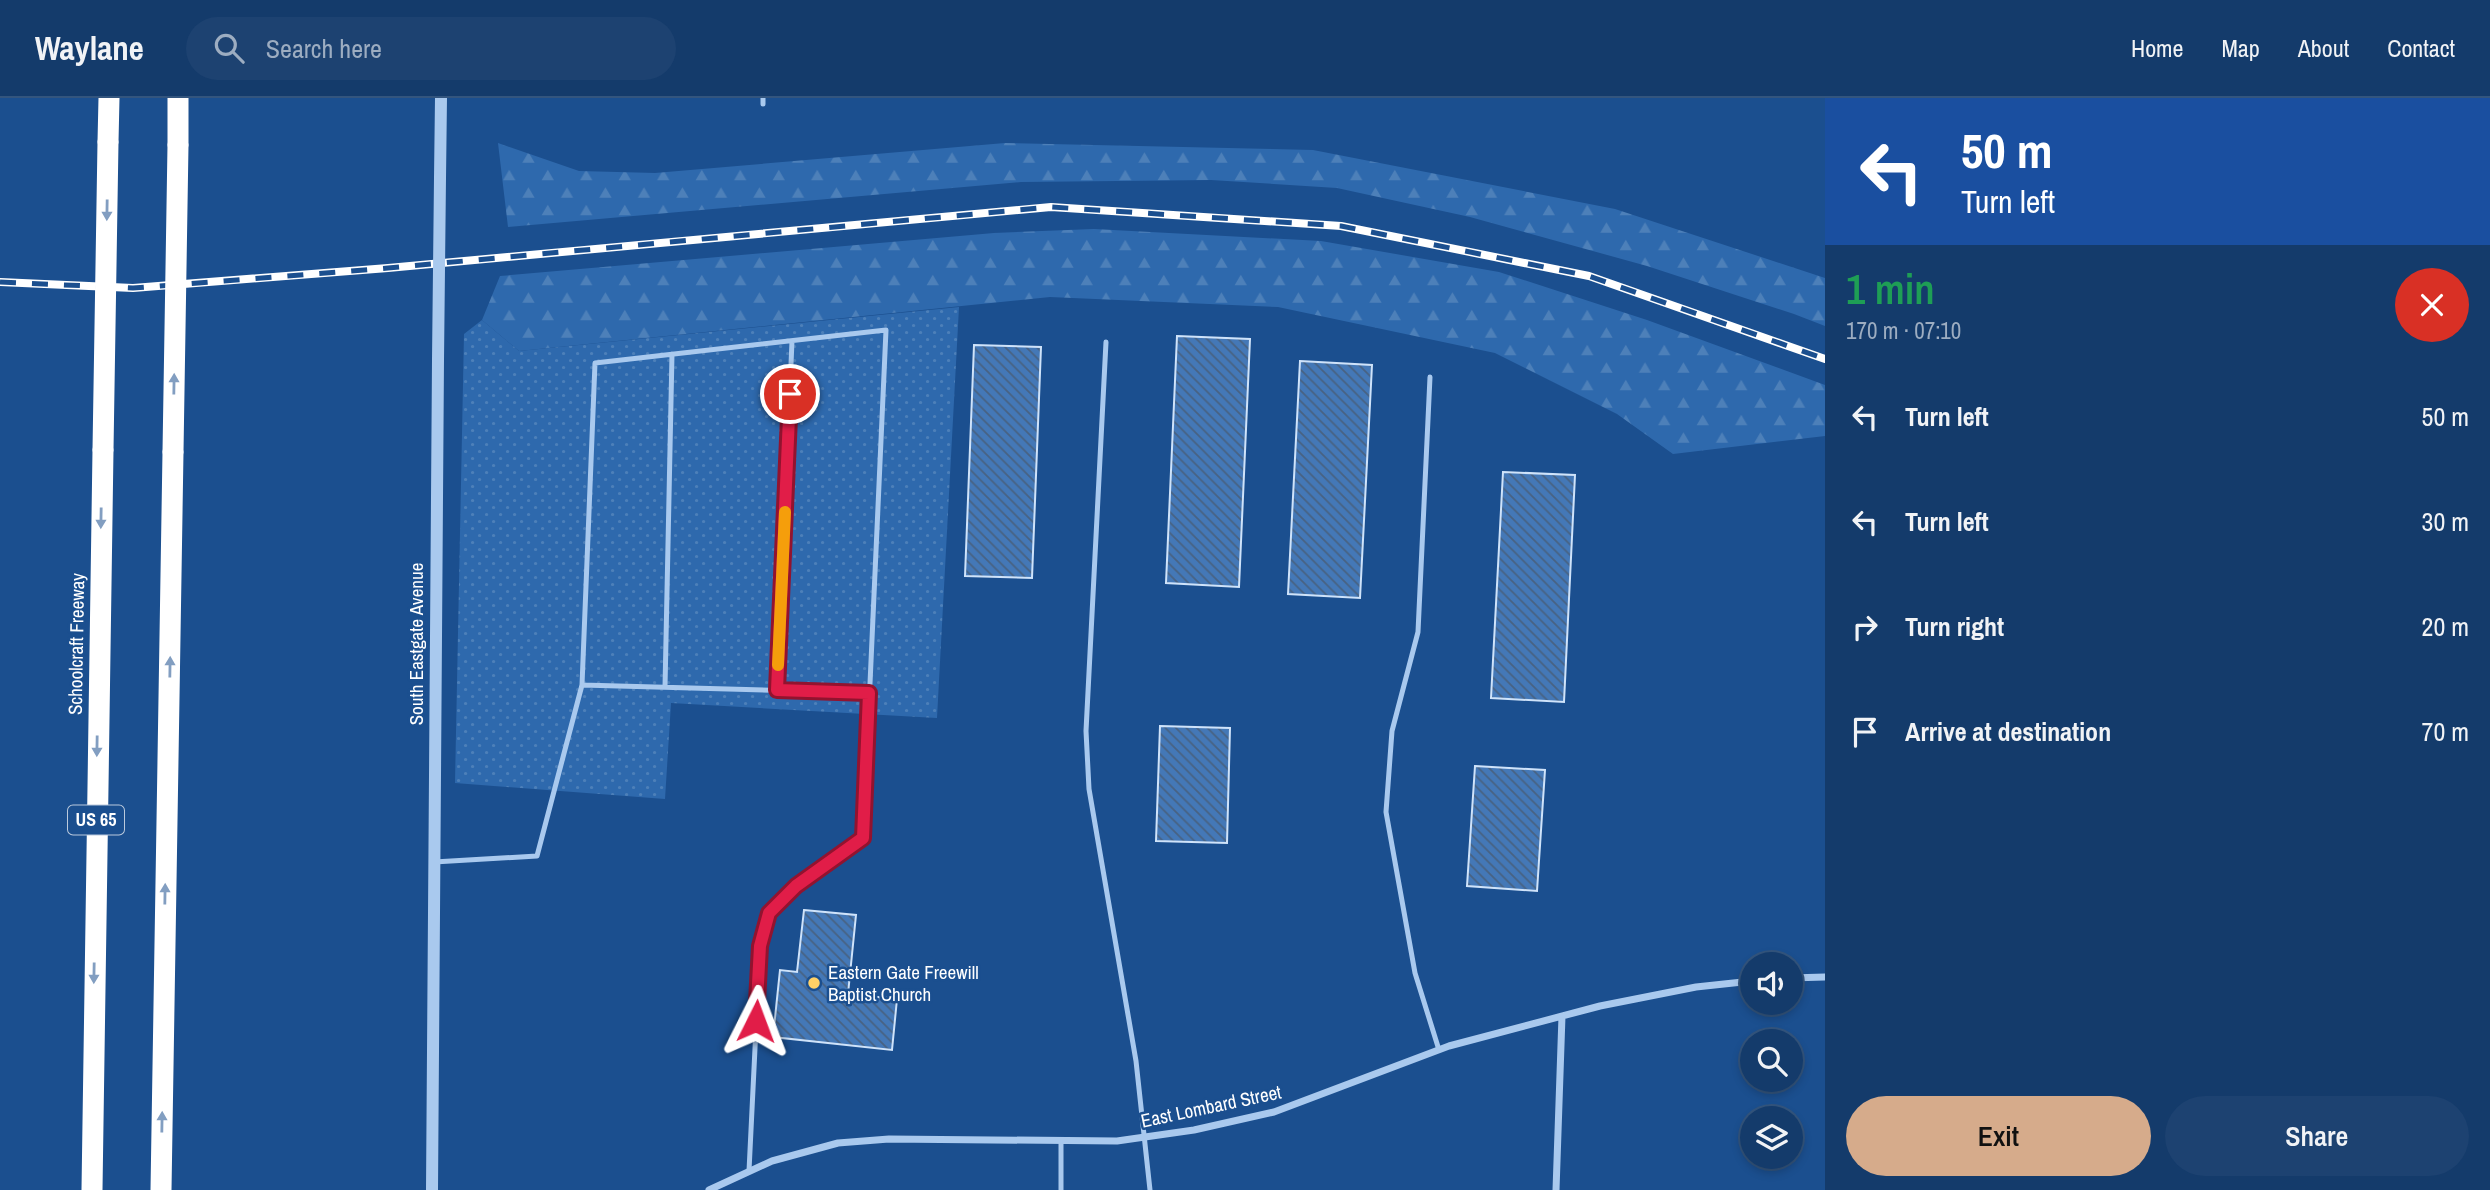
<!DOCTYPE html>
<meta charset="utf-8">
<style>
:root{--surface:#143b6b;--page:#1d4271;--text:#f1f3f6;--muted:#9dadc1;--line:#33557e;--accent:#d6ab8b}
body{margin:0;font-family:"Archivo Narrow",sans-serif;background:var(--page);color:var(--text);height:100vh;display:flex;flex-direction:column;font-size:26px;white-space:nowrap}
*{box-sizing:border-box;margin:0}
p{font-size:23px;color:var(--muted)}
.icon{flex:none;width:38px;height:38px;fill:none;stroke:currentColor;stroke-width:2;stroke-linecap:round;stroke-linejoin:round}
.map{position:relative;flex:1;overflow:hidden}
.drawer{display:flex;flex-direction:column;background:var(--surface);width:665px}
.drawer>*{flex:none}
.banner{background:#1a4fa0;color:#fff;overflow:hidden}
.fabs{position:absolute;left:1740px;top:854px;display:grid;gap:14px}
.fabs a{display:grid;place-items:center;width:63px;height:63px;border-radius:50%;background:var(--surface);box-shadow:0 4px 10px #0003,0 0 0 2px var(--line);font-size:35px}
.pin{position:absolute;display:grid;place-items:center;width:60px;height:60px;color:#fff;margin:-30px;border:4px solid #fff;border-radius:50%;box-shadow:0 2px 7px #0007}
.me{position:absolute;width:77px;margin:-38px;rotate:3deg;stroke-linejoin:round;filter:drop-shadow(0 0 5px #0008)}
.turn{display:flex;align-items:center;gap:24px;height:147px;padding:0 21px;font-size:32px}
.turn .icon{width:91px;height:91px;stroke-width:2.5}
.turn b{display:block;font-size:49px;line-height:60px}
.round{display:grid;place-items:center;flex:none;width:74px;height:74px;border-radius:37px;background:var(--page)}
.headline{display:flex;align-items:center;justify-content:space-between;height:119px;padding:0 21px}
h1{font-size:42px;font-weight:600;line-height:52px;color:#1e9e55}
.primary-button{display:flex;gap:14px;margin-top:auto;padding:14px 21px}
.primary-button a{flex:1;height:80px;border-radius:42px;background:var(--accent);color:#111;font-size:28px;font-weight:600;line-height:80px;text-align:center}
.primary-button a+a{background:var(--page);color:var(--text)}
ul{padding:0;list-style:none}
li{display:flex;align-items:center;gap:21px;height:105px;padding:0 21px}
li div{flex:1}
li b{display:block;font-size:26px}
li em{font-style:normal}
header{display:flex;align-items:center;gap:42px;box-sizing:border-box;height:98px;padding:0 35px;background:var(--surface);border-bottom:2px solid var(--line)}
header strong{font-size:33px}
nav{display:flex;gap:38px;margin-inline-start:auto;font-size:24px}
.search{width:490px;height:63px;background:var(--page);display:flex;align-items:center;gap:18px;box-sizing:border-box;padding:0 24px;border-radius:38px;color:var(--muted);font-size:26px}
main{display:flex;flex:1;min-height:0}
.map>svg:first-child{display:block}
</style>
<header>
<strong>Waylane</strong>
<div class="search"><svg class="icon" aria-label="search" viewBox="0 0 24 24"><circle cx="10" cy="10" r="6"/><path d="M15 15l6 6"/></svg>Search here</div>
<nav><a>Home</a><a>Map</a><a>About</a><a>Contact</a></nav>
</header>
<main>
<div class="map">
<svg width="1825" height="1092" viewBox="0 0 1825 1092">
<defs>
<pattern id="green-dots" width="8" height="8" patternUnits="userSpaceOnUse" patternTransform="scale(1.75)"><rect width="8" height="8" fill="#2e69ad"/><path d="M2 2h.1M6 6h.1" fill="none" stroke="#4d80b9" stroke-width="1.8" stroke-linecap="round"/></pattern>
<pattern id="forest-firs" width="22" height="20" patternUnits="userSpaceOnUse" patternTransform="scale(1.75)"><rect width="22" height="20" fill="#2e69ad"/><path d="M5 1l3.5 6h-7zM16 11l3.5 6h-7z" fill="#4d80b9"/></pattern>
<pattern id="building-back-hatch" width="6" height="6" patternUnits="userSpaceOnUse" patternTransform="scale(1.75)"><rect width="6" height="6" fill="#4478b7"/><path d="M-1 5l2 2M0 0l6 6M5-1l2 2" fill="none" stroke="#486282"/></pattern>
</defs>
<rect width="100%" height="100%" fill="#1b4f8f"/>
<path fill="url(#green-dots)" d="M 959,209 L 937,620 L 671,605 L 665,701 L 455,685 L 464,236 L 482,222 L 519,253 Z"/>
<path fill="url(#forest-firs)" d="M 498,45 L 579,73 L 655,75 L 1005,45 L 1313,52 L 1615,111 L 1825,180 L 1825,228 L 1794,216 L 1647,168 L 1470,119 L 1337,90 L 1211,82 L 1021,84 L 508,129 Z
M 1094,131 L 1321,143 L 1499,174 L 1647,222 L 1825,287 L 1825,338 L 1673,356 L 1617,316 L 1495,255 L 1278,209 L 1050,199 L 519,253 L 482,222 L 500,178 L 994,135 Z"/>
<path fill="url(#building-back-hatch)" stroke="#cfe3fa" stroke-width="2" d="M 1177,238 L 1250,241 L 1239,489 L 1166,485 Z
M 974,247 L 1041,249 L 1032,480 L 965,478 Z
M 1300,263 L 1372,267 L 1360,500 L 1288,496 Z
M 1503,374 L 1575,377 L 1564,604 L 1491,600 Z
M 1160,628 L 1230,630 L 1227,745 L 1156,743 Z
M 1475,668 L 1545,672 L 1537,793 L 1467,788 Z
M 804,812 L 856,817 L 848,896 L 897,901 L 892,952 L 773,939 L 780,872 L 797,874 Z"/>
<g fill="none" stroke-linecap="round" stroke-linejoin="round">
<path stroke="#a9c9ee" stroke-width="5" d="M 763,0 L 763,6
M 1106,244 L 1086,633 L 1089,691 L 1136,963 L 1150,1092
M 1430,279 L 1418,534 L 1392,633 L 1386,714 L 1415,875 L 1439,952
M 582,587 L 869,595
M 665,589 L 672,256
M 777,592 L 792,243
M 434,764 L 537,758 L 582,587 L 595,265 L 886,232 L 863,740 L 796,788 L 769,815 L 760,848 L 749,1073
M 1061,1092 L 1061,1042"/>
<path stroke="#a9c9ee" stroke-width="7" d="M 1790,880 L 1825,879
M 709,1092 L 772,1063 L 838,1045 L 889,1041 L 1117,1043 L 1194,1032 L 1274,1014 L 1449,948 L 1600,908 L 1696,889 L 1752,883
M 1556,1092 L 1562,918"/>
<path stroke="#a9c9ee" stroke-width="12" d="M 440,80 L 441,0
M 432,1092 L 438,262"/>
<path stroke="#fff" stroke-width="21" d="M 108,44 L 109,0
M 178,47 L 178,0
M 92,1092 L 103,352
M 161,1092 L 173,354"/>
<g stroke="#fff" stroke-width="8">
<path id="rail" d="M 0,184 L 133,190 L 388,170 L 1051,109 L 1341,128 L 1589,178 L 1825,261"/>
</g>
<use href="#rail" stroke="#1b4f8f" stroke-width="5" stroke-dasharray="16" stroke-linecap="butt"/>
<path stroke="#a9c9ee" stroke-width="12" d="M 438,262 L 440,80"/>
<path stroke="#fff" stroke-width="21" d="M 103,352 L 108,44
M 173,354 L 178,47"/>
</g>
<defs><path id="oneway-solid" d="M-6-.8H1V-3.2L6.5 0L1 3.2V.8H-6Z" transform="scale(1.75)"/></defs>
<g fill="#829ec1">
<use href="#oneway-solid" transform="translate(107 112) rotate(91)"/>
<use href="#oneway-solid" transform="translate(174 286) rotate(-89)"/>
<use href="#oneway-solid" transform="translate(101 420) rotate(91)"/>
<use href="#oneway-solid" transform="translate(170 569) rotate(-89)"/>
<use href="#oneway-solid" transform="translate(97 648) rotate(91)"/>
<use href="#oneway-solid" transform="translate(165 796) rotate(-89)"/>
<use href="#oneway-solid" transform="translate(94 875) rotate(91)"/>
<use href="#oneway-solid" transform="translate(162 1024) rotate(-89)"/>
</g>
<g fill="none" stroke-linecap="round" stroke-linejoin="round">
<g stroke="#92132f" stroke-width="18">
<path id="route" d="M 756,923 L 760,848 L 769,815 L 796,788 L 863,740 L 869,595 L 777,592 L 790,296"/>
</g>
<use href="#route" stroke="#e11d48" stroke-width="12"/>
<path stroke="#f59e0b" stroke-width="12" d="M 778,567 L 785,414"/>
</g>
<circle fill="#ffd166" stroke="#1b4f8f" stroke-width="2.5" cx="814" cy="885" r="7"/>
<g text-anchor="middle" stroke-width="5" stroke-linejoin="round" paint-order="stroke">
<rect fill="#1b4f8f" stroke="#bbcadd" stroke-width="2" x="68" y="707.5" width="56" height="29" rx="5"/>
<g font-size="18" font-weight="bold" fill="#fff">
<text x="96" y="728">US 65</text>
</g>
<g font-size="19" fill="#fff" stroke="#1b4f8f">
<text transform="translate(76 546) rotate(-89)" y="7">Schoolcraft Freeway</text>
<text transform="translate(416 546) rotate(-90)" y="7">South Eastgate Avenue</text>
<text transform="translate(1211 1008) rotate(-12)" y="7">East Lombard Street</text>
</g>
<g font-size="19" fill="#fff" stroke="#1b4f8f" text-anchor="start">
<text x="828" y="881">Eastern Gate Freewill<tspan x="828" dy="22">Baptist Church</tspan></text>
</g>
</g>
</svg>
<div class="fabs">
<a><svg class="icon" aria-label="sound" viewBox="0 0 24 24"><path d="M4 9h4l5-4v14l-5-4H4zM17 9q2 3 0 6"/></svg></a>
<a><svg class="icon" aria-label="search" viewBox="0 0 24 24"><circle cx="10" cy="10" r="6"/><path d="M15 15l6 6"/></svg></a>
<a><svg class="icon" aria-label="layers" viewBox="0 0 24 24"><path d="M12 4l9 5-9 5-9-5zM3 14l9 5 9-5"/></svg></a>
</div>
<div class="pin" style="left:790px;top:296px;background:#d93025"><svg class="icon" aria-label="arrive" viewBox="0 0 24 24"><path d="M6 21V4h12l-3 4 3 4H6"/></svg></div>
<svg class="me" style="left:756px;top:923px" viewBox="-20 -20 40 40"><path d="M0-17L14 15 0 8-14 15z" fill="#e11d48" stroke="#fff" stroke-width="4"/></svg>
</div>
<section class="drawer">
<div class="banner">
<div class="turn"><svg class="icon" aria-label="left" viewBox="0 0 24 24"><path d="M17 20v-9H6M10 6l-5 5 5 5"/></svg><div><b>50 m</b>Turn left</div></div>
</div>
<div class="headline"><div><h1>1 min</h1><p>170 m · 07:10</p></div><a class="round" style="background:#d93025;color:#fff"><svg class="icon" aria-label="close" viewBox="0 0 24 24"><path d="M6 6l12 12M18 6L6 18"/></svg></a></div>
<ul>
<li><svg class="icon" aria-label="left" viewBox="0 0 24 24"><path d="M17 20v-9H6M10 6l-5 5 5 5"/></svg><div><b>Turn left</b></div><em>50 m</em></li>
<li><svg class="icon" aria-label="left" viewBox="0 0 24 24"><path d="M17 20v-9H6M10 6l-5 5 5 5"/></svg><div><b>Turn left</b></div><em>30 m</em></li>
<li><svg class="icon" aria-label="right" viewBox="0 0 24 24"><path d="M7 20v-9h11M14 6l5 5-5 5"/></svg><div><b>Turn right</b></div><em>20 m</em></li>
<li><svg class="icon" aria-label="arrive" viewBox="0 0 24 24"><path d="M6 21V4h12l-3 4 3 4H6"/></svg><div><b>Arrive at destination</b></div><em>70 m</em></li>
</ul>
<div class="primary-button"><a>Exit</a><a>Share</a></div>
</section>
</main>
